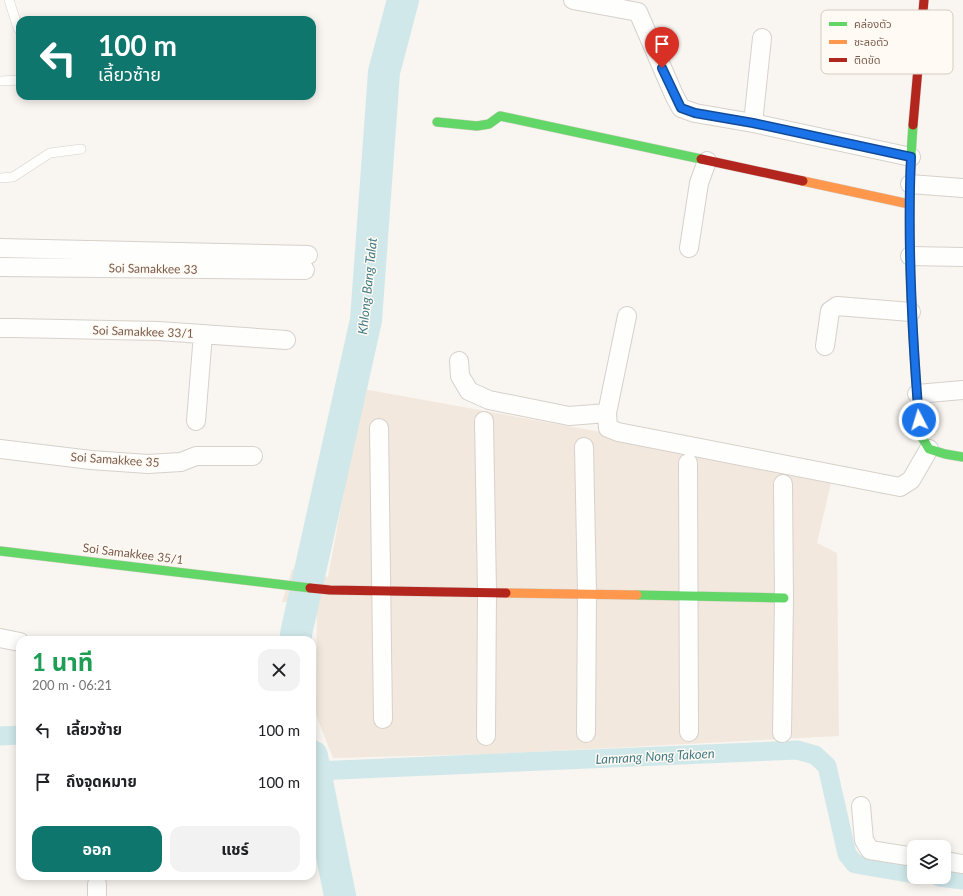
<!DOCTYPE html>
<html lang="th">
<meta charset="utf-8">
<style>
:root{--surface:#fff;--page:#f2f2f2;--text:#202124;--muted:#757577;--accent:#0f766e}
body{margin:0;font-family:Lato,"Noto Sans Thai",sans-serif;background:var(--page);color:var(--text);height:100vh;display:flex;flex-direction:column;font-size:15px;white-space:nowrap}
*{box-sizing:border-box;margin:0}
p{font-size:13px;color:var(--muted)}
.icon{flex:none;width:22px;height:22px;fill:none;stroke:currentColor;stroke-width:2;stroke-linecap:round;stroke-linejoin:round}
.map{position:relative;flex:1;overflow:hidden}
.drawer{position:absolute;left:16px;top:636px;width:300px;height:244px;display:flex;flex-direction:column;background:var(--surface);border-radius:12px;box-shadow:0 2px 10px #0003}
.drawer>*{flex:none}
.guide{position:absolute;left:16px;top:16px;width:300px;height:84px;border-radius:12px;box-shadow:0 2px 10px #0003;background:#0f766e;color:#fff;overflow:hidden}
.fabs{position:absolute;left:907px;top:840px;display:grid;gap:8px}
.fabs a{display:grid;place-items:center;width:44px;height:44px;border-radius:8px;background:var(--surface);box-shadow:0 2px 10px #0003;font-size:20px}
.pin{position:absolute;display:grid;place-items:center;width:34px;height:34px;color:#fff;margin:-41px -17px;border-radius:50% 50% 50% 0;rotate:-45deg;box-shadow:0 0 4px #0007}
.pin .icon{rotate:45deg}
.me{position:absolute;width:44px;margin:-22px;rotate:355deg;stroke-linejoin:round;filter:drop-shadow(0 0 3px #0008)}
.turn{display:flex;align-items:center;gap:14px;height:84px;padding:0 16px;font-size:18px}
.turn .icon{width:52px;height:52px;stroke-width:2.5}
.turn b{display:block;font-size:28px;line-height:34px}
.round{display:grid;place-items:center;flex:none;width:42px;height:42px;border-radius:12px;background:var(--page)}
.head{display:flex;align-items:center;justify-content:space-between;height:68px;padding:0 16px}
h1{font-size:24px;font-weight:700;line-height:30px;color:#1e9e55}
.cta{display:flex;gap:8px;margin-top:auto;padding:8px 16px}
.cta a{flex:1;height:46px;border-radius:12px;background:var(--accent);color:#fff;font-size:16px;font-weight:700;line-height:46px;text-align:center}
.cta a+a{background:var(--page);color:var(--text)}
ul{padding:0;list-style:none}
li{display:flex;align-items:center;gap:12px;height:52px;padding:0 16px}
li div{flex:1}
li b{display:block;font-size:15px}
li em{font-style:normal}
.map>svg:first-child{display:block}
</style>
<div class="map">
<svg width="963" height="896" viewBox="0 0 963 896">
<rect width="100%" height="100%" fill="#f9f5f0"/>
<path fill="#f2e8de" d="M 363,389 L 833,474 L 817,543 L 837,553 L 839,736 L 492,754 L 333,758 L 316,715 L 317,601 L 282,602 L 292,569 L 328,577 Z"/>
<g fill="none" stroke-linecap="round" stroke-linejoin="round">
<path stroke="#d0e8ea" stroke-width="19" d="M 0,736 L 20,735
M 315,771 L 797,750 L 815,755 L 827,766 L 847,854 L 855,864 L 914,874
M 939,877 L 963,880"/>
<path stroke="#d0e8ea" stroke-width="32" d="M 296,640 L 296,634 L 366,320 L 384,72 L 403,0
M 312,756 L 340,896"/>
<g stroke="#d7d1cb" stroke-width="10">
<path id="lane" d="M 9,0 L 18,28 L 20,31
M 0,81 L 20,80
M 0,178 L 13,177 L 50,153 L 81,149"/>
</g>
<g stroke="#d7d1cb" stroke-width="20">
<path id="street" d="M 573,0 L 638,12 L 674,95 L 681,108 L 695,113 L 753,123 L 911,157
M 753,123 L 762,38
M 910,184 L 963,188
M 0,248 L 308,255
M 689,248 L 699,183 L 707,161
M 910,256 L 963,257
M 0,267 L 305,270
M 627,316 L 607,413 L 608,428 L 618,432 L 900,487 L 911,480 L 929,449
M 0,328 L 14,328 L 159,331 L 286,340
M 825,346 L 830,311 L 837,306 L 911,312
M 459,361 L 460,376 L 469,391 L 489,400 L 569,416 L 607,413
M 917,394 L 963,390
M 196,421 L 203,334
M 484,421 L 487,592 L 486,736
M 379,428 L 383,719
M 584,447 L 587,594 L 586,733
M 0,449 L 91,460 L 148,464 L 181,462 L 196,456 L 253,456
M 688,463 L 689,732
M 0,638 L 20,642
M 782,733 L 784,598 L 783,484
M 861,806 L 864,840 L 870,850 L 914,857
M 944,861 L 963,864
M 97,884 L 97,896"/>
</g>
<g stroke="#d9d2cb" stroke-width="10">
<path id="fast" d="M 437,122 L 477,126 L 489,124 L 500,116 L 701,159
M 913,125 C 905,229 912,331 920,434 L 929,449 L 945,454 L 963,457
M 0,551 L 310,588
M 637,595 L 784,598"/>
</g>
<g stroke="#d9d2cb" stroke-width="10">
<path id="slow" d="M 803,181 L 909,204
M 506,593 L 637,595"/>
</g>
<g stroke="#d9d2cb" stroke-width="10">
<path id="jam" d="M 913,125 L 924,0
M 701,159 L 803,181
M 310,588 L 330,590 L 506,593"/>
</g>
<use href="#lane" stroke="#fefefd" stroke-width="9"/>
<use href="#street" stroke="#fefefd" stroke-width="18"/>
<use href="#fast" stroke="#63d668" stroke-width="9"/>
<use href="#slow" stroke="#ff974d" stroke-width="9"/>
<use href="#jam" stroke="#b3261e" stroke-width="9"/>
</g>
<g fill="none" stroke-linecap="round" stroke-linejoin="round">
<g stroke="#114b97" stroke-width="10">
<path id="route" d="M 662,68 L 681,108 L 695,113 L 753,123 L 911,157 C 907,245 912,333 919,420"/>
</g>
<use href="#route" stroke="#1a73e8" stroke-width="7"/>
</g>
<g text-anchor="middle" stroke-width="3" stroke-linejoin="round" paint-order="stroke">
<g font-size="12" fill="#7a5c4d" stroke="#fffaf3">
<text transform="translate(153 269) rotate(1)" y="4">Soi Samakkee 33</text>
<text transform="translate(143 332) rotate(2)" y="4">Soi Samakkee 33/1</text>
<text transform="translate(115 460) rotate(4)" y="4">Soi Samakkee 35</text>
<text transform="translate(133 554) rotate(7)" y="4">Soi Samakkee 35/1</text>
</g>
<g font-size="13" font-style="italic" fill="#437c86" stroke="#fffaf3">
<text transform="translate(367 286) rotate(-84)" y="5">Khlong Bang Talat</text>
<text transform="translate(655 756) rotate(-3)" y="5">Lamrang Nong Takoen</text>
</g>
</g>
<rect x="821" y="10" width="132" height="64" rx="6" fill="#fffaf3" stroke="#d7cbc1" stroke-width="1"/>
<rect x="829" y="22" width="18" height="4" fill="#63d668"/>
<rect x="829" y="40" width="18" height="4" fill="#ff974d"/>
<rect x="829" y="58" width="18" height="4" fill="#b3261e"/>
<g font-size="11" fill="#7a5c4d">
<text x="854" y="28">คล่องตัว</text>
<text x="854" y="46">ชะลอตัว</text>
<text x="854" y="64">ติดขัด</text>
</g>
</svg>
<div class="fabs">
<a><svg class="icon" aria-label="layers" viewBox="0 0 24 24"><path d="M12 4l9 5-9 5-9-5zM3 14l9 5 9-5"/></svg></a>
</div>
<div class="pin" style="left:662px;top:68px;background:#d93025"><svg class="icon" aria-label="arrive" viewBox="0 0 24 24"><path d="M6 21V4h12l-3 4 3 4H6"/></svg></div>
<svg class="me" style="left:919px;top:420px" viewBox="-20 -20 40 40"><circle r="17" fill="#1a73e8" stroke="#fff" stroke-width="3"/><path d="M0-11L8 9 0 5-8 9z" fill="#fff"/></svg>
<div class="guide">
<div class="turn"><svg class="icon" aria-label="left" viewBox="0 0 24 24"><path d="M17 20v-9H6M10 6l-5 5 5 5"/></svg><div><b>100 m</b>เลี้ยวซ้าย</div></div>
</div>
<section class="drawer">
<div class="head"><div><h1>1 นาที</h1><p>200 m · 06:21</p></div><a class="round"><svg class="icon" aria-label="close" viewBox="0 0 24 24"><path d="M6 6l12 12M18 6L6 18"/></svg></a></div>
<ul>
<li><svg class="icon" aria-label="left" viewBox="0 0 24 24"><path d="M17 20v-9H6M10 6l-5 5 5 5"/></svg><div><b>เลี้ยวซ้าย</b></div><em>100 m</em></li>
<li><svg class="icon" aria-label="arrive" viewBox="0 0 24 24"><path d="M6 21V4h12l-3 4 3 4H6"/></svg><div><b>ถึงจุดหมาย</b></div><em>100 m</em></li>
</ul>
<div class="cta"><a>ออก</a><a>แชร์</a></div>
</section>
</div>
